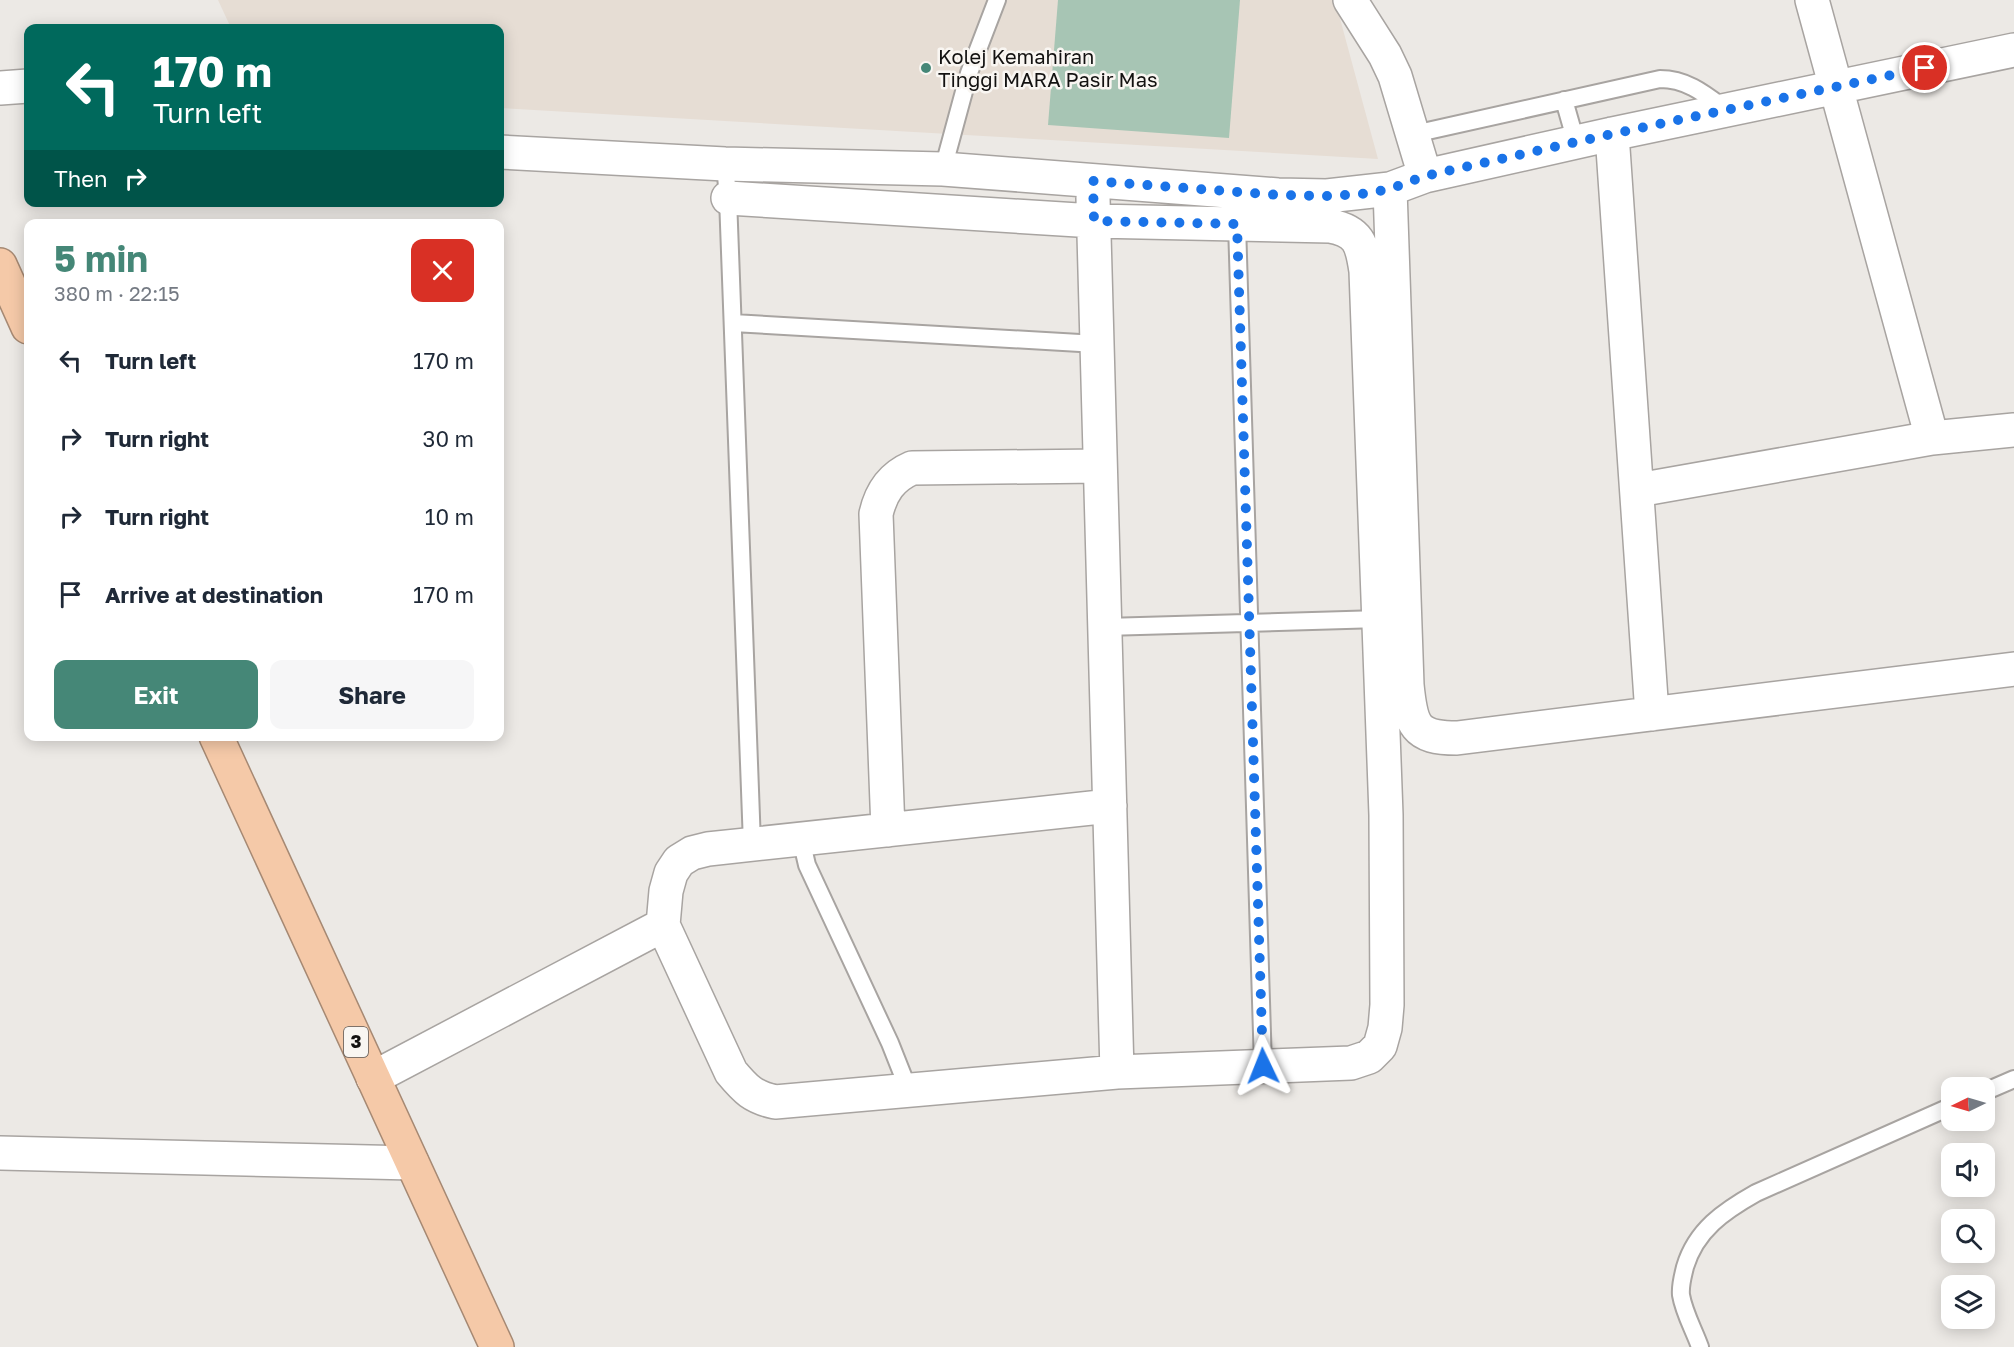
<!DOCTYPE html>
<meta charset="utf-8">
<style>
:root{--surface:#fff;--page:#f6f6f7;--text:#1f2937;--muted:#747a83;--accent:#458777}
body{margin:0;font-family:"Golos Text",sans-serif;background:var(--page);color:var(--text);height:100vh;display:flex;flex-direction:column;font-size:22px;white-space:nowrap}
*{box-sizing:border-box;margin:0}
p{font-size:20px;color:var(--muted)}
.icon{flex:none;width:33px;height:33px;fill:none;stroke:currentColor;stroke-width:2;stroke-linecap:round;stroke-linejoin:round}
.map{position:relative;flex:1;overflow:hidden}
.details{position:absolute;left:24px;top:219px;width:480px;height:522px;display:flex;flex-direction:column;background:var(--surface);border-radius:12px;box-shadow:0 3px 15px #0003}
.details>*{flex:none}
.guide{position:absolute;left:24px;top:24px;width:480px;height:183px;border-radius:12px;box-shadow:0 3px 15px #0003;background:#00695c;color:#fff;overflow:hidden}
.needle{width:39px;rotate:265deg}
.controls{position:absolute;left:1941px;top:1077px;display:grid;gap:12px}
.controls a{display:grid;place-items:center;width:54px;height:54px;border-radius:12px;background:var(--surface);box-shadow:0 3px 15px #0003;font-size:30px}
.pin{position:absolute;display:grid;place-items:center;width:51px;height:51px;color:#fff;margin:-26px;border:3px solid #fff;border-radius:50%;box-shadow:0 2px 6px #0007}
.me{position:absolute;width:66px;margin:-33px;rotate:358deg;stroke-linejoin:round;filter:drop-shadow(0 0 4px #0008)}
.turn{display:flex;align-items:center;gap:21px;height:126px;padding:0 30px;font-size:27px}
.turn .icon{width:78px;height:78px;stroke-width:2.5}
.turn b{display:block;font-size:42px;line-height:51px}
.then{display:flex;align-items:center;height:57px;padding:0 30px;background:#0003;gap:12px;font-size:22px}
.round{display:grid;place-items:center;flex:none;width:63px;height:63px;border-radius:12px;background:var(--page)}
.head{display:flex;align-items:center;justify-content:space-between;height:102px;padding:0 30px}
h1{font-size:36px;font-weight:700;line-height:45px;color:var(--accent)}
.action{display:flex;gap:12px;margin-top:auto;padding:12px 30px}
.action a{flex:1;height:69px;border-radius:12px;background:var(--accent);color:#fff;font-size:24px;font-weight:700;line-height:69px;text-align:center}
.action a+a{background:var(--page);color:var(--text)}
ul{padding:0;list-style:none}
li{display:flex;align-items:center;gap:18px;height:78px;padding:0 30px}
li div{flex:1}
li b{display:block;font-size:22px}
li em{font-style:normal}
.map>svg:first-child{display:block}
</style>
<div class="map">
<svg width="2014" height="1347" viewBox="0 0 2014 1347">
<rect width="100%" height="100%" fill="#ece9e5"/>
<path fill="#e6ddd4" d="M 218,0 L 1335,0 L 1378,159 L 500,108 L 500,28 L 231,28 Z"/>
<path fill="#a7c5b4" d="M 1058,0 L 1240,0 L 1229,138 L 1048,125 Z"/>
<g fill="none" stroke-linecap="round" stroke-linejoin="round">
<g stroke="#a8a4a1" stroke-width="20">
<path id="lane" d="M 1564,100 L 1576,142
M 1414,134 L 1660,79 C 1687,79 1705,94 1725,109
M 725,164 L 728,198 L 752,844
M 943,169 L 969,73 L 997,0
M 1237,224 L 1263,1066
M 733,323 L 1097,344
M 1105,627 L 1380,619
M 801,839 L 807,865 L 890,1043 L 909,1091
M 1984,1092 L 2014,1079
M 1700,1347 C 1694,1330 1684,1313 1681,1295 C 1680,1285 1683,1276 1685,1267 C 1696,1230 1724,1211 1756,1193 L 1952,1106"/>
</g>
<g stroke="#a8a4a1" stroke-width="36">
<path id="street" d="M 1350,0 L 1385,55 L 1395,76 L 1425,176
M 1812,0 L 1932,438
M 0,88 L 28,86
M 1612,134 L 1652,714
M 500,152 L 725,164 L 943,169 L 1278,195 L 1327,196 L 1390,189 L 1425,176 L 1612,134 L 2014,50
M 1390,189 L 1407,685 C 1411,725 1414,738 1457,738 L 2014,669
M 728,198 L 1094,221 L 1330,226 C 1359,231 1362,244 1366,271 L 1386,815 L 1387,1005 L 1385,1028 L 1380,1046 L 1369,1057 L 1351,1063 L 1117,1072 L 775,1102 C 753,1097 746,1090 731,1072 L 663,925 L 666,891 L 671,873 L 679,861 L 692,853 L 708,849 L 1110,806
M 1093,198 L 1117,1072
M 1638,490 L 1932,438 L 2014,430
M 888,830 L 876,514 C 881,492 891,477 912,468 L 1100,466
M 373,1078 L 663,925
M 0,1153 L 412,1163"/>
</g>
<g stroke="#a68973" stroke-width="36">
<path id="highway" d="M 0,265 L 28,327
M 216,736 L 497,1347"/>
</g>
<use href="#lane" stroke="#fff" stroke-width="16"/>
<use href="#street" stroke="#fff" stroke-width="33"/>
<use href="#highway" stroke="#f5c9a8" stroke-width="33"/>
</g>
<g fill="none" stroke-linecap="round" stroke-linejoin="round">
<path stroke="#1a73e8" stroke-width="10" stroke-dasharray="0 18" d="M 1263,1066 L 1237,224 L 1094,221 L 1093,181 L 1278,195 L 1327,196 L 1362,194 L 1390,189 L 1425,176 L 1612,134 L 1925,68"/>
</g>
<circle fill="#458777" stroke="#f9f6f2" stroke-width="2" cx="926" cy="68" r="6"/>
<g text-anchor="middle" stroke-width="5" stroke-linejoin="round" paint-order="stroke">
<rect fill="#f9f6f2" stroke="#585654" stroke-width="1.5" x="344" y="1027" width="24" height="30" rx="4.5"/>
<g font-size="18" font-weight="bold" fill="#131211">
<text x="356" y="1048">3</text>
</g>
<g font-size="20" fill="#131211" stroke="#f9f6f2" text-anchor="start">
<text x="938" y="64">Kolej Kemahiran<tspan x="938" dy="23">Tinggi MARA Pasir Mas</tspan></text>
</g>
</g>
</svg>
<div class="controls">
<a><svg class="needle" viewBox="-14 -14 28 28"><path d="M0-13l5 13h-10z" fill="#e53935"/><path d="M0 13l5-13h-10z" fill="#747a83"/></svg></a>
<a><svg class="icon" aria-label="sound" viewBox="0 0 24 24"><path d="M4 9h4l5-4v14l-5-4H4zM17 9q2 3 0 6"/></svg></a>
<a><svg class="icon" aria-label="search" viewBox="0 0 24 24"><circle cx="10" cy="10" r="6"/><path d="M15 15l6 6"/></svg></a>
<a><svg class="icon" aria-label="layers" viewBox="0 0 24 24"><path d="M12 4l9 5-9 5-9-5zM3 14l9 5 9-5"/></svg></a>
</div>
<div class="pin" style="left:1925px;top:68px;background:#d93025"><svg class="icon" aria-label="arrive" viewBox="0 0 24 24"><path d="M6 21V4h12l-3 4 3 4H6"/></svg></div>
<svg class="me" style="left:1263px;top:1066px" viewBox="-20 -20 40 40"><path d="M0-17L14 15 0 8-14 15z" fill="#1a73e8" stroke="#fff" stroke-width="4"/></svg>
<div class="guide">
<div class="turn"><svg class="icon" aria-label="left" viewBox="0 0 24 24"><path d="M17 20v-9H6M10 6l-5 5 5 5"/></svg><div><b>170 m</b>Turn left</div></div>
<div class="then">Then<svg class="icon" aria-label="right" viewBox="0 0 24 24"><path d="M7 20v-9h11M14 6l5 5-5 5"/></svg></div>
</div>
<section class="details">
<div class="head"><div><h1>5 min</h1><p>380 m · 22:15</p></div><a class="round" style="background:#d93025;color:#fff"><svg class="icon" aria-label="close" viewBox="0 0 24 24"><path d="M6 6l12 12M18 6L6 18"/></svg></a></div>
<ul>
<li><svg class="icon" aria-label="left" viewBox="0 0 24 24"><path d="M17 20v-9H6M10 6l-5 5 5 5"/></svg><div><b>Turn left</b></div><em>170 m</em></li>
<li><svg class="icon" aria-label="right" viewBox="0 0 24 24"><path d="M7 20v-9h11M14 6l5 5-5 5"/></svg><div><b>Turn right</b></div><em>30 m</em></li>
<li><svg class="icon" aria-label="right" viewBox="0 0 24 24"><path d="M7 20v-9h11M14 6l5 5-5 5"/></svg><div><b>Turn right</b></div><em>10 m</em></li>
<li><svg class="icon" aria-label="arrive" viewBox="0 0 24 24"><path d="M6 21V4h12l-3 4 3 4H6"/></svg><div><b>Arrive at destination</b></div><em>170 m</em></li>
</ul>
<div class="action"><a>Exit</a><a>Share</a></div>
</section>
</div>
